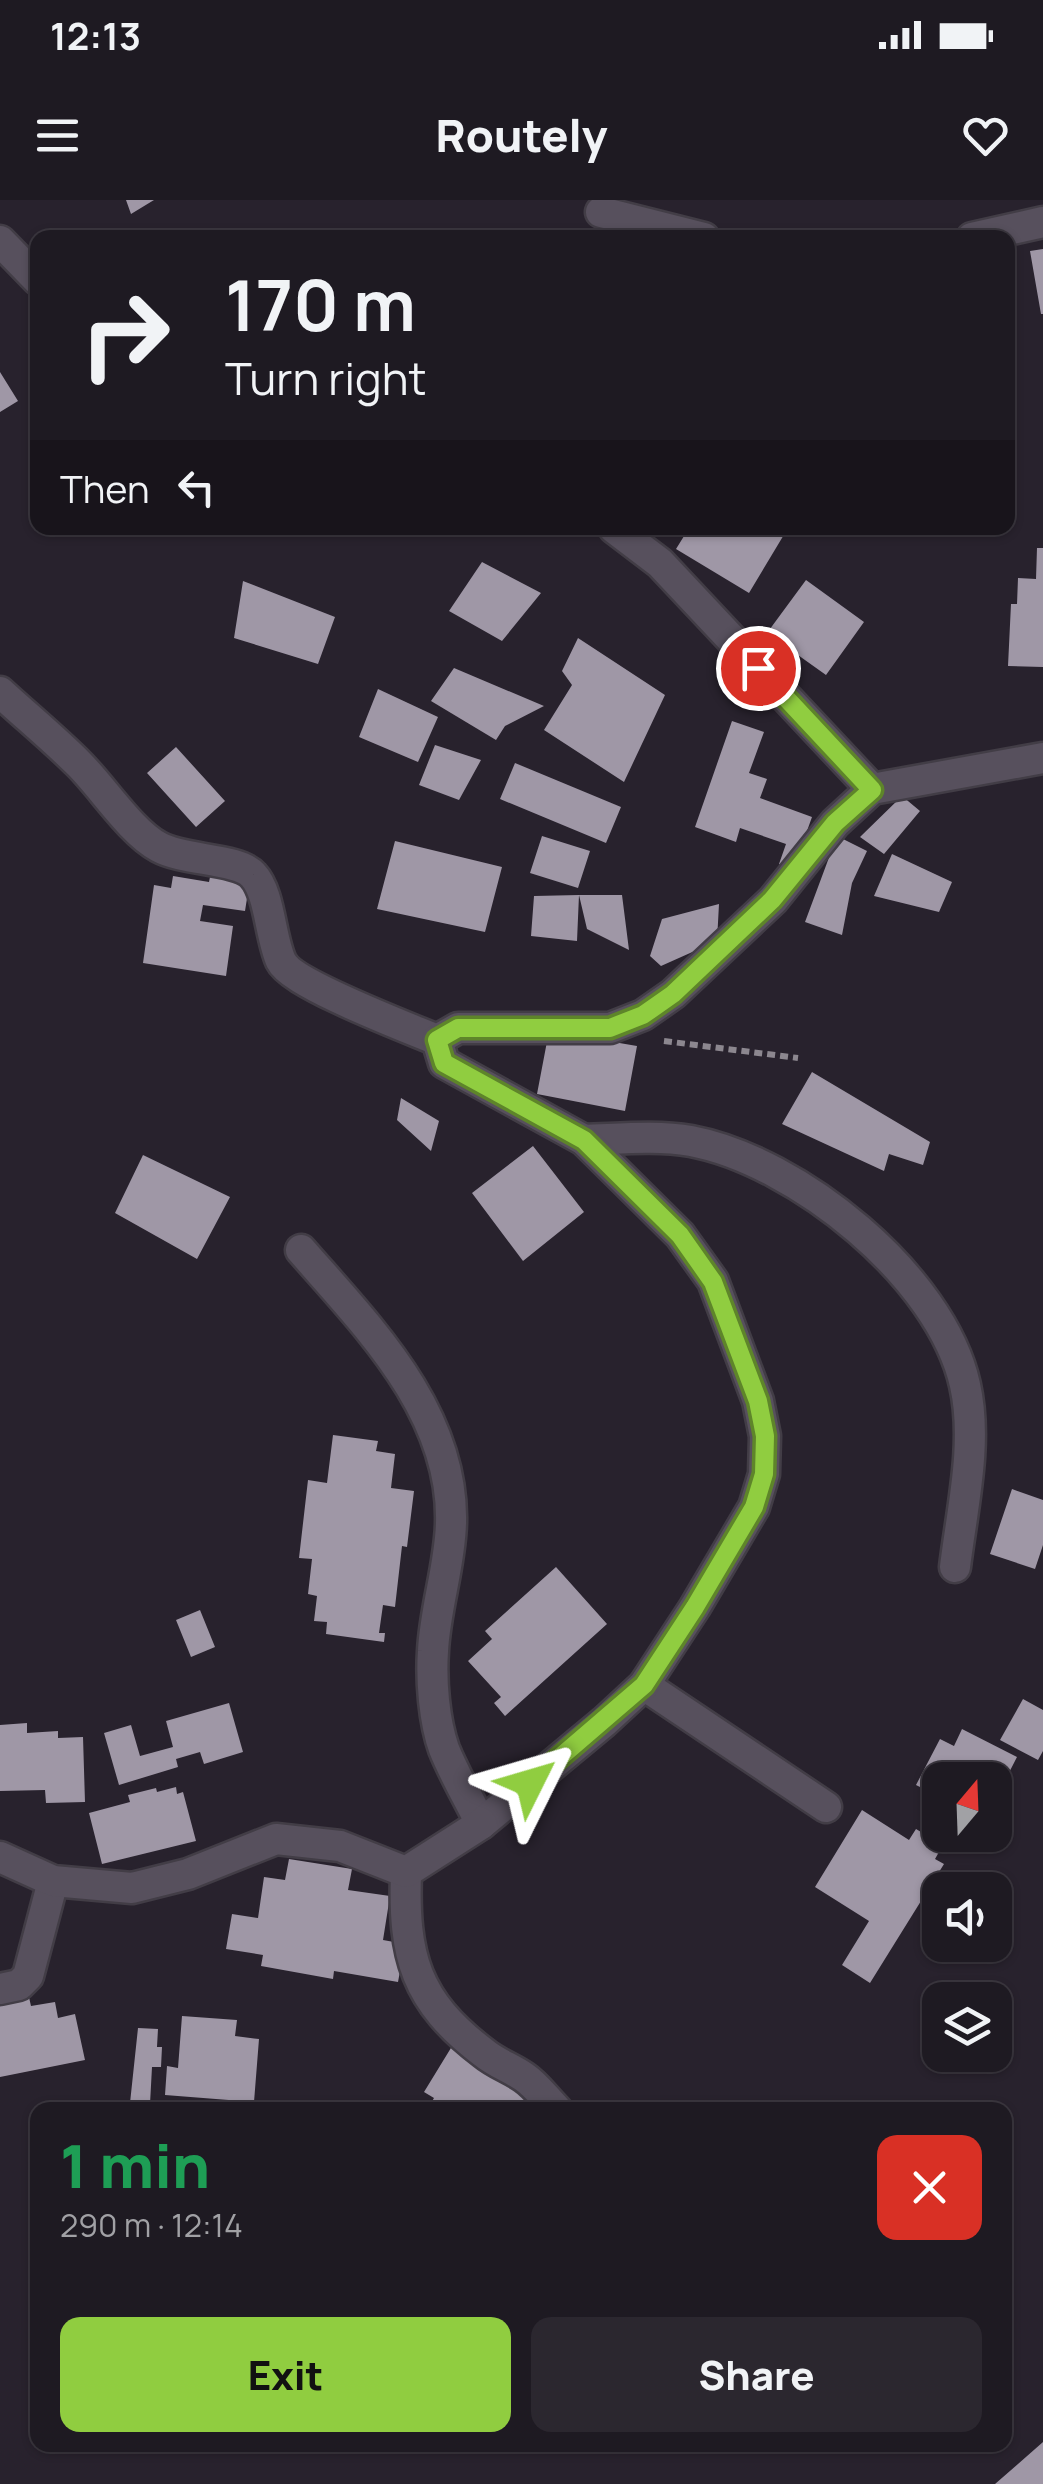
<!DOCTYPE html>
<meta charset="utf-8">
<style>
:root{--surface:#1e1a22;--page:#2b272f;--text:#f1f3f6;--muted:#a1a1a5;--line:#3c3840;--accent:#90cd40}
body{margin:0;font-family:Manrope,sans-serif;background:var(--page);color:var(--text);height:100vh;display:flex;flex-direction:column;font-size:38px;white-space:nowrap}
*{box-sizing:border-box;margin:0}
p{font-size:32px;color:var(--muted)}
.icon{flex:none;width:55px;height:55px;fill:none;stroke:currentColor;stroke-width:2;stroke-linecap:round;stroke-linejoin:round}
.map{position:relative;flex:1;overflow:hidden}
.sheet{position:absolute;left:30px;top:1902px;width:982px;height:350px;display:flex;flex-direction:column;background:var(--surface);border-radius:20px;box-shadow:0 2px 8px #0004,0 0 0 2px var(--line)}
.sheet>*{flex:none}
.top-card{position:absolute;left:30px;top:30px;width:985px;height:305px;border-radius:20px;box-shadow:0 2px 8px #0004,0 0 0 2px var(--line);background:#1e1a22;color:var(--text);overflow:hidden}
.needle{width:65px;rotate:19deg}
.controls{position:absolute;left:922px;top:1562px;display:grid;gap:20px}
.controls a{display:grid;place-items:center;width:90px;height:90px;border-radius:20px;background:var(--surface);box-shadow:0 2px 8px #0004,0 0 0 2px var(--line);font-size:50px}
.pin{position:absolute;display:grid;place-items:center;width:85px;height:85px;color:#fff;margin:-42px;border:5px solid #fff;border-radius:50%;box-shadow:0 2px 10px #0007}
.me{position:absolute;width:110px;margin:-55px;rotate:50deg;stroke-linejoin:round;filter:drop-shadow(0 0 8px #0008)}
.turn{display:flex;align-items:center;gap:35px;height:210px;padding:0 30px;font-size:45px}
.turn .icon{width:130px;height:130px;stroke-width:2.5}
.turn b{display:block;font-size:70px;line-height:85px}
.then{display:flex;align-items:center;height:95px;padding:0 30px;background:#0003;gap:20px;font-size:38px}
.round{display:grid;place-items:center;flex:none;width:105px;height:105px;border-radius:20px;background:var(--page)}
.headline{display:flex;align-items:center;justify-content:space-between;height:170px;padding:0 30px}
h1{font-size:60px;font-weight:800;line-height:75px;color:#1e9e55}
.cta{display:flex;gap:20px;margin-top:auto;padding:20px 30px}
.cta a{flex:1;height:115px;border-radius:20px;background:var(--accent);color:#111;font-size:40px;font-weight:800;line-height:115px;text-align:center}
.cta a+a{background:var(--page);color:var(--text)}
.status{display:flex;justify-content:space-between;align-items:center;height:70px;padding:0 50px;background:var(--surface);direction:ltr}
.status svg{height:28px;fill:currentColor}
header{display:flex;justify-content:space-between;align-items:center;height:130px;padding:0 30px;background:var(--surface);font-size:45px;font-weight:800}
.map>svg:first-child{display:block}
</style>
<div class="status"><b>12:13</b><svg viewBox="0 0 49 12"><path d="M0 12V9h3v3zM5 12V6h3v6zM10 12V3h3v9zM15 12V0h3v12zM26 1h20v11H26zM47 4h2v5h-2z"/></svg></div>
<header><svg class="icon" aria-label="menu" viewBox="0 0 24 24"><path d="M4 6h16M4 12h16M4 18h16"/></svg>Routely<svg class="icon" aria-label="heart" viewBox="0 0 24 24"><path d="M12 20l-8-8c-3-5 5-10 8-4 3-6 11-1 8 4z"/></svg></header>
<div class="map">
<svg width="1043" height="2284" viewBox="0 0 1043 2284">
<rect width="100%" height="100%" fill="#28222d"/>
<path fill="#9f97a6" d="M 126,0 L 154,0 L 131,14 Z
M 1043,49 L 1043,114 L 1041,114 L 1030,51 Z
M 0,172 L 18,201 L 0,212 Z
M 689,328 L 788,328 L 749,393 L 676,349 Z
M 1037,348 L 1043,348 L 1043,467 L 1008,466 L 1011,404 L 1017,404 L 1018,378 L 1036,379 Z
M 482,362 L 541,393 L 502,441 L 449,411 Z
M 806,380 L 864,422 L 826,475 L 767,433 Z
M 243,381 L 335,417 L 318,464 L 234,438 Z
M 578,438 L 665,495 L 624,582 L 544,530 L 572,485 L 562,471 Z
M 454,468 L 544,506 L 505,526 L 496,540 L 431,501 Z
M 378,489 L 438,517 L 418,562 L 359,537 Z
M 732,521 L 764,532 L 749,573 L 767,579 L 760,598 L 812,617 L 793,670 L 779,664 L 786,644 L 740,628 L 736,642 L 695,627 Z
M 435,545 L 481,560 L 459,600 L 419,585 Z
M 176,547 L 225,601 L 196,627 L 147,573 Z
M 515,563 L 621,607 L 606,643 L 500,599 Z
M 902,596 L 920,611 L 884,654 L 860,637 Z
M 542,636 L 590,651 L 578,688 L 530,673 Z
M 837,636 L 867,651 L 852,683 L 842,735 L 805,722 Z
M 395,641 L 502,667 L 485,732 L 377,709 Z
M 892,654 L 952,682 L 939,712 L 874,696 Z
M 212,667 L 251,673 L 245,711 L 203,705 L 200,721 L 233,726 L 226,776 L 143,763 L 154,685 L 171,688 L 173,676 L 209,682 Z
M 579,695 L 577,741 L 531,736 L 534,696 Z
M 579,695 L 622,695 L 629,750 L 587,729 Z
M 719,704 L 717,741 L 661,766 L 650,756 L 662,719 Z
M 549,831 L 637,846 L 625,911 L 537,894 Z
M 812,872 L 930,942 L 923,965 L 889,954 L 884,971 L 782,924 Z
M 401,898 L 439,921 L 431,951 L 397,920 Z
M 533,946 L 584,1012 L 523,1061 L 472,993 Z
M 143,955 L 230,997 L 197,1059 L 115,1013 Z
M 333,1235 L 378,1241 L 376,1251 L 395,1254 L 391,1288 L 414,1291 L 407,1347 L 402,1346 L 395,1407 L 383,1405 L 379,1433 L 385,1433 L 384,1442 L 326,1434 L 327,1422 L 314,1421 L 317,1396 L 308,1394 L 312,1359 L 299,1358 L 308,1280 L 327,1283 Z
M 1012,1289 L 1043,1300 L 1043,1345 L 1035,1369 L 990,1354 Z
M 556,1367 L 607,1424 L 505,1516 L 494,1503 L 501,1497 L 468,1461 L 492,1439 L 485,1431 Z
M 200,1410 L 215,1447 L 191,1457 L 176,1420 Z
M 1023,1499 L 1043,1510 L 1043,1551 L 1038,1560 L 1000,1540 Z
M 229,1503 L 243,1552 L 204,1564 L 200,1552 L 176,1559 L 178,1567 L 119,1585 L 104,1533 L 131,1525 L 140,1556 L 173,1547 L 166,1521 Z
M 27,1523 L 27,1533 L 58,1531 L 58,1538 L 83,1537 L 85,1602 L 46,1603 L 45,1590 L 0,1591 L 0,1525 Z
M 962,1529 L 1017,1557 L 995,1600 L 995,1580 L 940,1580 L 940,1597 L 916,1585 L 940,1539 L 954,1546 Z
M 176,1587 L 177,1594 L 183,1592 L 196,1641 L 102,1664 L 89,1613 L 130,1602 L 128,1595 L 156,1588 L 157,1592 Z
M 862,1610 L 909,1640 L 916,1629 L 943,1645 L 935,1659 L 944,1664 L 870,1783 L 842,1765 L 869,1721 L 815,1687 Z
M 289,1659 L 352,1669 L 348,1690 L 390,1696 L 383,1740 L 405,1744 L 398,1782 L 334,1771 L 333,1779 L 261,1766 L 263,1755 L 226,1749 L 232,1714 L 258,1718 L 264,1677 L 285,1680 Z
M 28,1793 L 31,1806 L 55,1802 L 58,1818 L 75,1814 L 85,1860 L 0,1877 L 0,1799 Z
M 182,1816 L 237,1820 L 235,1836 L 259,1839 L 254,1902 L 165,1895 L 167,1866 L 178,1868 Z
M 138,1828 L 158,1829 L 157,1847 L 162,1847 L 161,1867 L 152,1867 L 150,1904 L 130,1903 Z
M 454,1843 L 539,1896 L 530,1910 L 427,1910 L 434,1898 L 424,1892 Z
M 1043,2242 L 1043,2284 L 995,2284 Z"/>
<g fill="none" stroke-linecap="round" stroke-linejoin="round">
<g stroke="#423d46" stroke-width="35">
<path id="street" d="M 601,12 L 704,38
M 972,38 L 1043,22
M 0,41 L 38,80
M 614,328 L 660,363 L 872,589
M 0,492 C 26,516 54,539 79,564 C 103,588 131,632 159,647 C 184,661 238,658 253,675 C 270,693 270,737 281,761 C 292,784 409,828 437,840
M 584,940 C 619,939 656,935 691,941 C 797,961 941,1076 965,1185 C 978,1243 962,1309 955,1367
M 301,1050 C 368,1127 454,1212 451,1323 C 450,1366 435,1408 433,1451 C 431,1480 434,1521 444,1549 C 454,1574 469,1599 481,1624
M 644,1485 L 826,1607
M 406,1672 C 403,1756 415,1801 484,1853 C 496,1863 511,1868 524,1877 C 536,1885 546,1899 557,1910
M 0,1789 L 19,1785 L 28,1776 L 53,1681"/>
</g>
<g stroke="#423d46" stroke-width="35">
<path id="secondary" d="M 0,1657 L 53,1681 L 132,1688 L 188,1674 L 276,1639 L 340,1646 L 406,1672 L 481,1624 L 604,1522 L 644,1485 L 695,1407 L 754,1307 L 764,1274 L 765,1236 L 758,1201 L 713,1081 L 680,1035 L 584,940 L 444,863 L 437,840 L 458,828 L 610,828 L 643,815 L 673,794 L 773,700 L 835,623 L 872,589 L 1043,558"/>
</g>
<path stroke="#8c878f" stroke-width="6" stroke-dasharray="8 5" stroke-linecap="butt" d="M 664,841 L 798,858"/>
<use href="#street" stroke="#57505d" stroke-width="30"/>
<use href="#secondary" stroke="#57505d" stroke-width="30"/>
</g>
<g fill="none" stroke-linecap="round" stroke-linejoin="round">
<g stroke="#5e852a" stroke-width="25">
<path id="route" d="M 530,1583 L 644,1485 L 695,1407 L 754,1307 L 764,1274 L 765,1236 L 758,1201 L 713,1082 L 680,1035 L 584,940 L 444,863 L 437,840 L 458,828 L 610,828 L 643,815 L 673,794 L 772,700 L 835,623 L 872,590 L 758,468"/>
</g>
<use href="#route" stroke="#90cd40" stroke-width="18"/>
</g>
</svg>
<div class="controls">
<a><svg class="needle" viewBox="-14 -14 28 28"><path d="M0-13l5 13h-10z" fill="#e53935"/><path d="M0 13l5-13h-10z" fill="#a1a1a5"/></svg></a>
<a><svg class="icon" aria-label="sound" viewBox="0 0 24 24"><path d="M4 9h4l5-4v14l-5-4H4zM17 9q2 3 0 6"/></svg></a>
<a><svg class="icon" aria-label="layers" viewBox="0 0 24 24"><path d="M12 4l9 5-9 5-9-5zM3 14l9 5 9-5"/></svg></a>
</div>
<div class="pin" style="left:758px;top:468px;background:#d93025"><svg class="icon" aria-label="arrive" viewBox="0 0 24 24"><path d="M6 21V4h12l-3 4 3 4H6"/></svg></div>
<svg class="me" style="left:530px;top:1583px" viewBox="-20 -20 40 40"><path d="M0-17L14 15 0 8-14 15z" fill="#90cd40" stroke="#fff" stroke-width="4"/></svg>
<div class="top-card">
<div class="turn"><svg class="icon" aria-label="right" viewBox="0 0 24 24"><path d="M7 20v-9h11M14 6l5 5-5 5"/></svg><div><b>170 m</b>Turn right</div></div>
<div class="then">Then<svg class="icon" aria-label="left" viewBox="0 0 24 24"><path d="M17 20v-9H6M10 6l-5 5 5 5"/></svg></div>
</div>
<section class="sheet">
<div class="headline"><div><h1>1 min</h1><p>290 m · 12:14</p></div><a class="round" style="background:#d93025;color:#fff"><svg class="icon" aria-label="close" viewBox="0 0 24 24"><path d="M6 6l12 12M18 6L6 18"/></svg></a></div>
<div class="cta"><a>Exit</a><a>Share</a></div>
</section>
</div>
